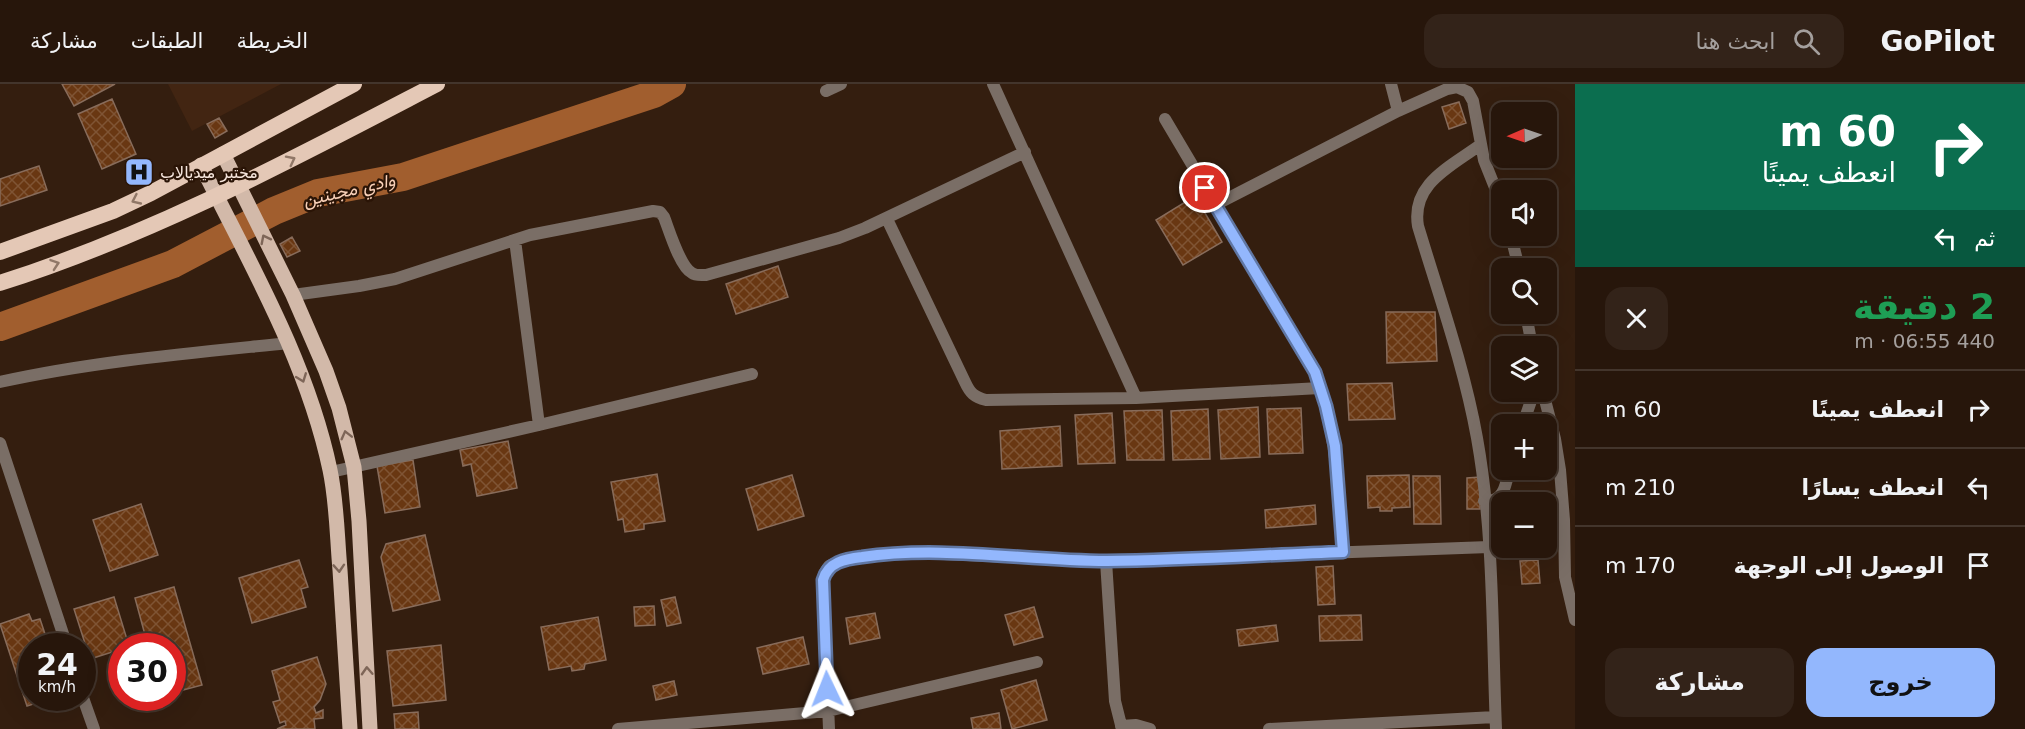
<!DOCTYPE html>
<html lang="ar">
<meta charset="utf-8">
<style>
:root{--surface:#27160b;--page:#332319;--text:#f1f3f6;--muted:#a49f9d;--line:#43352c;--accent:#93b7fd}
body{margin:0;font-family:"DejaVu Sans",Vazirmatn,sans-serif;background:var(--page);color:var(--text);direction:rtl;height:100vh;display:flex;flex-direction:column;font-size:22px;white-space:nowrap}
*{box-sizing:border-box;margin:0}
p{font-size:20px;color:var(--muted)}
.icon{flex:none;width:33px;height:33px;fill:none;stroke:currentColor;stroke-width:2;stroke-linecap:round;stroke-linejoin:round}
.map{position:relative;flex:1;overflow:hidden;direction:ltr}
.panel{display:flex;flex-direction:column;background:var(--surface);width:450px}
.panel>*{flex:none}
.top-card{background:#0b6e4f;color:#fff;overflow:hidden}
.needle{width:39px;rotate:268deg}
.tools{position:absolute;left:1491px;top:18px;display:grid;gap:12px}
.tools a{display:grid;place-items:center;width:66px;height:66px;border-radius:12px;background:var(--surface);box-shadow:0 6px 24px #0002,0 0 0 2px var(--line);font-size:30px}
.speed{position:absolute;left:18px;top:549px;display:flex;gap:12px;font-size:30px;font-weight:700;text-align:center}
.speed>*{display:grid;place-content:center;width:78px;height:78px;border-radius:50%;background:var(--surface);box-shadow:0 6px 24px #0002,0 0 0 2px var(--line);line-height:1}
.speed small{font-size:15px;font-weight:400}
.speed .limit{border:9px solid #d22;background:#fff;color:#111}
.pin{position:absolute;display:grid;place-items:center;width:51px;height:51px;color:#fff;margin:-26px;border:3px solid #fff;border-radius:50%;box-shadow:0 2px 6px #0007}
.me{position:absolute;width:66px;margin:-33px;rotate:358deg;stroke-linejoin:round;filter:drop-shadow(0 0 4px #0008)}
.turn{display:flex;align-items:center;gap:21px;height:126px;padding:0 30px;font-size:27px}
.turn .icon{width:78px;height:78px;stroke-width:2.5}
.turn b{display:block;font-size:42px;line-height:51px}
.then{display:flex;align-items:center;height:57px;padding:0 30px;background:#0003;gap:12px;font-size:22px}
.round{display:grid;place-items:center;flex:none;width:63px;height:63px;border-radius:18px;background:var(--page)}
.summary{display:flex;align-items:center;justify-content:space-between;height:102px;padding:0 30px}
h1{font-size:36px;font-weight:600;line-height:45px;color:#1e9e55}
.cta{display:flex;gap:12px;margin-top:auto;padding:12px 30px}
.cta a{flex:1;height:69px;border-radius:18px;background:var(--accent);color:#111;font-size:24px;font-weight:600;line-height:69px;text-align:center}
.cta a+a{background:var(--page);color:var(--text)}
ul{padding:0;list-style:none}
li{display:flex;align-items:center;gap:18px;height:78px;padding:0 30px;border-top:2px solid var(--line)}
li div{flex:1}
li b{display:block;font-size:22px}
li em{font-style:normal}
header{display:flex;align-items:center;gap:36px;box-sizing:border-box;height:84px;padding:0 30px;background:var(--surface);border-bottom:2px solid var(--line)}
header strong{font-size:28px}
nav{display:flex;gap:33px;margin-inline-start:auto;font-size:21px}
.search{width:420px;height:54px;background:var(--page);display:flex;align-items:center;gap:15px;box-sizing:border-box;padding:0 21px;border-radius:18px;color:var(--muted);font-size:22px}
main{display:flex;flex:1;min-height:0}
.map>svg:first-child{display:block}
</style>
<header>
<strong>GoPilot</strong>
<div class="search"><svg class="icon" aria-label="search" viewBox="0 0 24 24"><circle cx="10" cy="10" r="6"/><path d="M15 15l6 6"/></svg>ابحث هنا</div>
<nav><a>الخريطة</a><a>الطبقات</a><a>مشاركة</a></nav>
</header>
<main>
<section class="panel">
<div class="top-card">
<div class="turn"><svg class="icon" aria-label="right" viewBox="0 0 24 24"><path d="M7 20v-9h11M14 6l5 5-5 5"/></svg><div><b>60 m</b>انعطف يمينًا</div></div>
<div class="then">ثم<svg class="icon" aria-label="left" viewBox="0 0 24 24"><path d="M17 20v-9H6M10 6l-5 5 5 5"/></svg></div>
</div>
<div class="summary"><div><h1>2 دقيقة</h1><p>440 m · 06:55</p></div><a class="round"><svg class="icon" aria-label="close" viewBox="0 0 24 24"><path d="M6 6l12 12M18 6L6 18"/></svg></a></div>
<ul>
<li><svg class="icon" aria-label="right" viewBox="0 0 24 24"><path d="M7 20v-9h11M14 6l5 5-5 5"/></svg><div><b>انعطف يمينًا</b></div><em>60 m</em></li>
<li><svg class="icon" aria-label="left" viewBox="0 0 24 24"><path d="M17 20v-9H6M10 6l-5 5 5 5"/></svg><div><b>انعطف يسارًا</b></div><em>210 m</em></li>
<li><svg class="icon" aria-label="arrive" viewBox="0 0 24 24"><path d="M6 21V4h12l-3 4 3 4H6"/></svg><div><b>الوصول إلى الوجهة</b></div><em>170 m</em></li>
</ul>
<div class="cta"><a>خروج</a><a>مشاركة</a></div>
</section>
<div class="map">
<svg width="1575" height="645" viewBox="0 0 1575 645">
<defs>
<pattern id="building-cross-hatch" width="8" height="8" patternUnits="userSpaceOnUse" patternTransform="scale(1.5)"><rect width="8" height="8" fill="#693712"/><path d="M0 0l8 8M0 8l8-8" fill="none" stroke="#7f5434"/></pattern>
</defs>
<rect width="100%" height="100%" fill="#341e0f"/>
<path fill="#422512" d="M 168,0 L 281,0 L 192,47 Z"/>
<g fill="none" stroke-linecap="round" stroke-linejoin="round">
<path stroke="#a15e2e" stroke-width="28" d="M 0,243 L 173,180 L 274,127 L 318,109 L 403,93 L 654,10 L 672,0"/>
</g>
<path fill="url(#building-cross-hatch)" stroke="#886c5b" stroke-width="1.5" d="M 62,0 L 115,0 L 74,22 Z
M 112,15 L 136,70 L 102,85 L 78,30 Z
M 1459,18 L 1466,39 L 1449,45 L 1442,23 Z
M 219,34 L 227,47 L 215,54 L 207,40 Z
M 39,82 L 47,106 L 0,122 L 0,95 Z
M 1195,112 L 1222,158 L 1183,181 L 1156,136 Z
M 292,153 L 300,167 L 287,173 L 280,160 Z
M 778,182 L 788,213 L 736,230 L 726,200 Z
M 1386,228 L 1435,228 L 1437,277 L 1387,279 Z
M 1392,299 L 1395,335 L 1349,336 L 1347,300 Z
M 1258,323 L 1260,373 L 1221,375 L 1218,326 Z
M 1301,324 L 1303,369 L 1269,370 L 1267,325 Z
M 1208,325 L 1210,375 L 1173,376 L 1171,327 Z
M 1162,326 L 1164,376 L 1127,376 L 1124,327 Z
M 1112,329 L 1115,379 L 1078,380 L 1075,331 Z
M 1060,342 L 1062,382 L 1002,385 L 1000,347 Z
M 508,357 L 517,404 L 477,412 L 471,380 L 463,382 L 460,366 Z
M 413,376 L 420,423 L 385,429 L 377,382 Z
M 657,390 L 665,437 L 644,440 L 644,445 L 625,448 L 623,435 L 618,436 L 611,398 Z
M 792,391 L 804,432 L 758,446 L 746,405 Z
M 1409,391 L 1410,423 L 1392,424 L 1392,427 L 1380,427 L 1380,423 L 1368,424 L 1367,392 Z
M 1413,392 L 1440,392 L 1441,440 L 1414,440 Z
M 1480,393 L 1480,425 L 1467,425 L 1467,394 Z
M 141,420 L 158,471 L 110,487 L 93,436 Z
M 1315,421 L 1316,440 L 1266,444 L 1265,426 Z
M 425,451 L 440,516 L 393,527 L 381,473 L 386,460 Z
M 299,476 L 308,503 L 301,505 L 306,523 L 252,539 L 239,494 Z
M 1538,476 L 1540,499 L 1522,500 L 1520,477 Z
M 1333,482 L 1335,520 L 1318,521 L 1316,483 Z
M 174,503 L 202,601 L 172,609 L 172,562 L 148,562 L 135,514 Z
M 114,513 L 129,562 L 122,562 L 122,565 L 90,575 L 74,525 Z
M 675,513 L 681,539 L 667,542 L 661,516 Z
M 654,522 L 655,541 L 635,542 L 634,523 Z
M 1034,523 L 1043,553 L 1014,561 L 1005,531 Z
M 875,529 L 880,554 L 850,560 L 846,534 Z
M 29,530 L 32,537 L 40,535 L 49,562 L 32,562 L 32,614 L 52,614 L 27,622 L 0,540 Z
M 1361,531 L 1362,556 L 1320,557 L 1319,532 Z
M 598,533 L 606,576 L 585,580 L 584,585 L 572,587 L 571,582 L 549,586 L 541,543 Z
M 1276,541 L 1278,557 L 1239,562 L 1237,546 Z
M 803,553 L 809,580 L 763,590 L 757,564 Z
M 441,561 L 446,616 L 393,622 L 387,567 Z
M 317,573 L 326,600 L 320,616 L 314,623 L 316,629 L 323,626 L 323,634 L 314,635 L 315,645 L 277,645 L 286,641 L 285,637 L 280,639 L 273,618 L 280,616 L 272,587 Z
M 1036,596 L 1047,636 L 1012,645 L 1001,606 Z
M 674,597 L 677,611 L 656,616 L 653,602 Z
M 418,628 L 419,645 L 395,645 L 394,630 Z
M 999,629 L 1001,645 L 973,645 L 971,634 Z"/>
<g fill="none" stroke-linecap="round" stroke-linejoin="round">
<path stroke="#7a6e66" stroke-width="12" d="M 993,0 L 1136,314
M 1391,0 L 1398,27
M 826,7 L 841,0
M 1165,35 L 1315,288 C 1337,347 1338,405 1343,468
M 1480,61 C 1450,83 1411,100 1418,142 C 1439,212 1464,282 1477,354 C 1494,449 1492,548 1496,645
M 1215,121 L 1398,27 L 1447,5 L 1457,3 L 1468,8 L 1473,17 L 1484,76 L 1502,121
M 887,135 L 965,298 C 970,309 974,313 986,316 L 1136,314 L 1320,304
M 1511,152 L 1519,184
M 515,156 L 539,341
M 293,211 L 359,202 L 395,195 L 530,151 L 653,127 L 660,128 L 664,133 C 669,146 680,183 692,189 C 696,192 701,191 706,191 L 839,154 L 865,144 L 1025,68
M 1526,230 L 1532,262
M 0,298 C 95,277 192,269 289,259
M 1543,308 L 1555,355 L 1560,386 L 1564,436 L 1565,493 L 1575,536
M 1523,340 L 1534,308
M 0,359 L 67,562
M 331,388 L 539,341 L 752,290
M 1484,417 C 1504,419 1506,400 1509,386
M 1106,477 L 1115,617 L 1122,645
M 82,611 L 94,645
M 1121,642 L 1136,641 L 1150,645
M 618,645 L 828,627 L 1037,578
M 829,645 L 823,496 L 825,488 L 829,482 L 836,479 L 860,473 L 893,469 L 921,469 L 1106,477 L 1489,463
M 1269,645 L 1495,633"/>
<path stroke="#d2b9a9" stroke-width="15" d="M 223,70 L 293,211 L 326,287 L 339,324 L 354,383 L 359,437 L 370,645
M 201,81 C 250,180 307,277 330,386 C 337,419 337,453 340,486 C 343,539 347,592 350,645"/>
<path stroke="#e4c8b6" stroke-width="16" d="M 0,168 L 113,127 L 151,109 L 354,0
M 0,199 C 154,150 295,74 437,0"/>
</g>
<defs><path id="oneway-chevron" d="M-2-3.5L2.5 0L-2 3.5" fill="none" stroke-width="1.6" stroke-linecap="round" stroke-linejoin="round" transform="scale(1.5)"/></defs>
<g stroke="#907767">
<use href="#oneway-chevron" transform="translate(291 76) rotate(-27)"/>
<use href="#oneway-chevron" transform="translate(136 116) rotate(155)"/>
<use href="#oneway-chevron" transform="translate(55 180) rotate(-19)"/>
</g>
<g stroke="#7e6658">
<use href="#oneway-chevron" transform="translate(265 155) rotate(-117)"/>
<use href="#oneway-chevron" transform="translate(302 294) rotate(69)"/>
<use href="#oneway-chevron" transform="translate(346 351) rotate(-104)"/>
<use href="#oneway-chevron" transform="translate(339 484) rotate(86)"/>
<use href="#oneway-chevron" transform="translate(367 587) rotate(-93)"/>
</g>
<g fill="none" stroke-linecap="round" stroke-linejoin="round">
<g stroke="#6077a4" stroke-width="15">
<path id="route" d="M 827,605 L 823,496 C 828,478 845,475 862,473 C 943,461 1026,477 1107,477 C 1185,476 1264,471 1343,468 L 1335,362 L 1326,322 L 1315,288 L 1205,104"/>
</g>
<use href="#route" stroke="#93b7fd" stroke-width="10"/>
</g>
<defs>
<g id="hospital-square" transform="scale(1.5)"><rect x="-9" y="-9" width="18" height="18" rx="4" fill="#93b7fd" stroke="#2a1406"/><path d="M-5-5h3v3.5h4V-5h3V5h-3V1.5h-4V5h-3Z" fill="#111"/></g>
</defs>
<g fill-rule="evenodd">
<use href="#hospital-square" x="139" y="88"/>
</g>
<g text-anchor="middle" stroke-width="4.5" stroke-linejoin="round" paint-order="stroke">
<g font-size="16" fill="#f5e5dc" stroke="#2a1406" text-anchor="start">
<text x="160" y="94">مختبر ميديالاب</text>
</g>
<g font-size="18" font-style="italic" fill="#f8d0b8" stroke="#2a1406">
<text transform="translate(349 106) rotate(-13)" y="6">وادي مجينين</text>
</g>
</g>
</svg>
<div class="tools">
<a><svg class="needle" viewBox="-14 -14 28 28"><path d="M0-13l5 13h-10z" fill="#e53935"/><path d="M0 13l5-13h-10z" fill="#a49f9d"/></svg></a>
<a><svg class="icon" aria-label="sound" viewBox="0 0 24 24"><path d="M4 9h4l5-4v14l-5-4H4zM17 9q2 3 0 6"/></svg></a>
<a><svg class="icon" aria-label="search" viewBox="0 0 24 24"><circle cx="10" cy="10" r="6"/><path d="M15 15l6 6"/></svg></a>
<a><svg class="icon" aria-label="layers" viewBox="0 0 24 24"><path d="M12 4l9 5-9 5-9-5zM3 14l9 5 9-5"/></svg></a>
<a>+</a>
<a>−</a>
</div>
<div class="speed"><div>24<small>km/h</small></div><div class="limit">30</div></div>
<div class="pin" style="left:1205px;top:104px;background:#d93025"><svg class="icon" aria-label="arrive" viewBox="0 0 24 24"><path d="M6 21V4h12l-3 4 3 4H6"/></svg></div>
<svg class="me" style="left:827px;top:605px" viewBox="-20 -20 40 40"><path d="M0-17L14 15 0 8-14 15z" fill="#93b7fd" stroke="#fff" stroke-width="4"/></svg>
</div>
</main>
